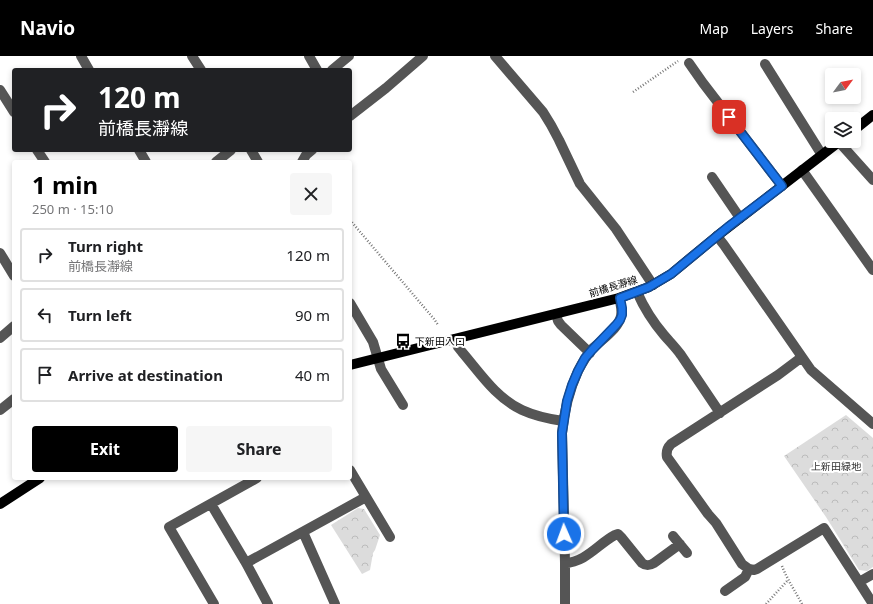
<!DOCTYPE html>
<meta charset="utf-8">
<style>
:root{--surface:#fff;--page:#f6f6f6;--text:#202124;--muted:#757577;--line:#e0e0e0;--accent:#000}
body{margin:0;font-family:"Noto Sans","Noto Sans JP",sans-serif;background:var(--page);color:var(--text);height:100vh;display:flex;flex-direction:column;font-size:15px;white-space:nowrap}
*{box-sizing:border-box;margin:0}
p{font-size:13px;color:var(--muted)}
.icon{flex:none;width:22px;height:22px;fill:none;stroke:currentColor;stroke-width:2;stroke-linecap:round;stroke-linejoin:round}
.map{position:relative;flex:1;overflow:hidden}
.sheet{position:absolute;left:12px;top:104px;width:340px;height:320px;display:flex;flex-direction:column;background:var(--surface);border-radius:4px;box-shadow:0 2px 6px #0003}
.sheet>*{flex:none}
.banner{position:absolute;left:12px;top:12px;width:340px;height:84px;border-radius:4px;box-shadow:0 2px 6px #0003;background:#202124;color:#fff;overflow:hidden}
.needle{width:26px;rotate:58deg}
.tools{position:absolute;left:825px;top:12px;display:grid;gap:8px}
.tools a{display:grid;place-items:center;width:36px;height:36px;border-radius:4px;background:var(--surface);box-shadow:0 2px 6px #0003;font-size:20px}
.pin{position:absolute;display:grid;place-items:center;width:34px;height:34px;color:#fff;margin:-17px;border-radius:8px;box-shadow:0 2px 6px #0006}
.me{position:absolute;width:44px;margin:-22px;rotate:358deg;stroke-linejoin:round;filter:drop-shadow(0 0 3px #0008)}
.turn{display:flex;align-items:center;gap:14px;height:84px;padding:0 20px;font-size:18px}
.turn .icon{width:52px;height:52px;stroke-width:2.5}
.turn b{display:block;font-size:28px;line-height:34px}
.round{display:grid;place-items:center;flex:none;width:42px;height:42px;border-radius:4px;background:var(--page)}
.headline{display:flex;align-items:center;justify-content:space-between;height:68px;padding:0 20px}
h1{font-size:24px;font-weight:700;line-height:30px;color:var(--accent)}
.primary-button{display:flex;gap:8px;margin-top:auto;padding:8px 20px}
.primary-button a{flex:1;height:46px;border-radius:4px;background:var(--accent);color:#fff;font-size:16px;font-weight:700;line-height:46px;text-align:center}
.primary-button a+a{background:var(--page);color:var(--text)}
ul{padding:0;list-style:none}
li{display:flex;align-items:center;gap:12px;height:54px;margin:0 8px 6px;padding:0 12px;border:2px solid var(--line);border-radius:4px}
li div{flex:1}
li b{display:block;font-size:15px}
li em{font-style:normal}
header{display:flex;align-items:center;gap:24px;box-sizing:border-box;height:56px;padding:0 20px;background:var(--accent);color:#fff}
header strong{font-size:19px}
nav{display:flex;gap:22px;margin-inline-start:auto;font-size:14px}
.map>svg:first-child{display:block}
</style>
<header>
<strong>Navio</strong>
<nav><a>Map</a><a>Layers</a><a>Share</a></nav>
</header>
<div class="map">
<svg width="873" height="548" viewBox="0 0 873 548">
<defs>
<pattern id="park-crowns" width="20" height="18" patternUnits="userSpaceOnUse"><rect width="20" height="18" fill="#dcdcdc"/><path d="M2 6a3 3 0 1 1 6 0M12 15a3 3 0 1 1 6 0" fill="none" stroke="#bbb"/></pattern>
</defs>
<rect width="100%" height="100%" fill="#fff"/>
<path fill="url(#park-crowns)" d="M 846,359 L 873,382 L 873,511 L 867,515 L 859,514 L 826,461 L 784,400 Z
M 358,452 L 364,453 L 380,479 L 375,494 L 373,497 L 370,514 L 362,518 L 331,469 Z"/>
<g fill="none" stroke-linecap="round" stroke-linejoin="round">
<path stroke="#777" stroke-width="2.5" stroke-dasharray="1 2" stroke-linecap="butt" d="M 633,36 L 678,5
M 350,164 L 434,263 L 438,269
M 782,510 C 787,523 795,535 802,548
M 766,548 L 788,524"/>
<path stroke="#555" stroke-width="10" d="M 81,0 L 89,14
M 192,0 L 201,14
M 309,0 L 317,14
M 495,0 L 543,56 L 551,69 L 559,84 L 580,128 L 616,173 L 653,229
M 689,7 L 703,27 L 782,130
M 765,8 L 822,99
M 332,14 L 349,0
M 0,34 L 14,56
M 350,60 L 386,32 L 423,0
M 839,86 L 873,124
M 37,94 L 45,106
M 139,94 L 146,106
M 251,94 L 258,106
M 216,106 L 231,94
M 302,106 L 306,99 L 312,94
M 802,114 L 873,214
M 712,121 L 740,162
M 717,180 L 724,189 L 811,314 L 873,368
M 0,197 L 14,220
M 637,236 C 644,252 653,266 664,279 C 670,286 676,292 681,299 L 720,357
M 350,247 L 373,286 L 381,313 L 403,349
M 556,258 L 558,265 L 561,269 L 590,297
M 0,282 L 14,270
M 455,283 L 458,291 L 462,296 C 480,317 496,342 522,354 C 535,360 549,363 563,365
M 802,301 L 778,319 L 671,388 C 667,392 666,396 667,401 L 708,458 L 716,467 L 742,508 L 749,513 L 754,514 L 757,513 L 824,472 L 859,526 L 873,518
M 0,354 L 14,343
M 350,414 L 390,481
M 211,448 L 246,507 L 268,548
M 303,476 L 335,548
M 673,480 L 687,497
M 246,507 L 366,441
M 565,507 C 586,506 598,488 615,479 L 618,478 L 621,481 L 642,507 C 646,510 649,510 654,507 L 680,488
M 859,526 L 873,548
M 725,535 L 745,521 L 749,513
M 214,548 L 169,471 L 257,422
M 565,548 L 565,507 L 562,377 C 564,356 569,335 578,315 C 582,307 587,299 593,292 C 601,285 617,273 620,263 C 623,257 621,249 619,242"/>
<path stroke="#000" stroke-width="10" d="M 854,74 L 873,59
M 350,309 L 619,242 L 649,231 L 671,218 L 717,180 L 840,85
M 0,448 L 40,422"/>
</g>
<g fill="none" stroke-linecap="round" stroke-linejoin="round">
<g stroke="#114b97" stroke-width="10">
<path id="route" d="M 564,478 L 562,377 L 567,345 L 572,329 L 578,315 L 585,302 L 592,294 L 616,269 L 620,264 L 622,259 L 622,252 L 620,242 L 649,231 L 671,218 L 728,171 L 782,130 L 729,61"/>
</g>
<use href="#route" stroke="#1a73e8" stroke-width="7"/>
</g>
<defs>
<g id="bus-bare" transform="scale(1.2)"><path d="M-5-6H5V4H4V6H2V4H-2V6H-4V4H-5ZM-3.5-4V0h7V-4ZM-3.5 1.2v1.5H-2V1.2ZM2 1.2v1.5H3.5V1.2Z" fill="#000" stroke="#fff" stroke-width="2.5" paint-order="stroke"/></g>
</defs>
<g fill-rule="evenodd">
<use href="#bus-bare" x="403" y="285"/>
</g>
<g text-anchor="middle" stroke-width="4" stroke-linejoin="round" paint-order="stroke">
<g font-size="10" fill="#000" stroke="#fff">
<text transform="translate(613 230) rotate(-17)" y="4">前橋長瀞線</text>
</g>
<g font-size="10" fill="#000" stroke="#fff" text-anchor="start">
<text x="415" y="289">下新田入口</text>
</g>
<g font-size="10" fill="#333" stroke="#fff">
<text x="836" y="414">上新田緑地</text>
</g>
</g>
</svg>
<div class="tools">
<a><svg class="needle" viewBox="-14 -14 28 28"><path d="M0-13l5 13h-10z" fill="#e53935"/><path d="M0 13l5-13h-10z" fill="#757577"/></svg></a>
<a><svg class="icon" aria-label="layers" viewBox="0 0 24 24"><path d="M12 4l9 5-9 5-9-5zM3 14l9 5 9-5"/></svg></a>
</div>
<div class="pin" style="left:729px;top:61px;background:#d93025"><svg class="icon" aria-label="arrive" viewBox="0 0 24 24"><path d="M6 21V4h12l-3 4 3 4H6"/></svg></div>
<svg class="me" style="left:564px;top:478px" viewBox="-20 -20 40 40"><circle r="17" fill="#1a73e8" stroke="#fff" stroke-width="3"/><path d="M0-11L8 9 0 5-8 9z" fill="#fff"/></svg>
<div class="banner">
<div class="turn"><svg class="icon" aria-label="right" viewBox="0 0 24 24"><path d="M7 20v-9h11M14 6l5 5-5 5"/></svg><div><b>120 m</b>前橋長瀞線</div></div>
</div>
<section class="sheet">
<div class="headline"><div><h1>1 min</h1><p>250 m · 15:10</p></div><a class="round"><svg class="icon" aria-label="close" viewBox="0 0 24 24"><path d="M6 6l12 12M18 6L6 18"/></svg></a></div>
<ul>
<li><svg class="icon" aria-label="right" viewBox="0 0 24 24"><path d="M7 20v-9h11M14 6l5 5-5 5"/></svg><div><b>Turn right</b><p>前橋長瀞線</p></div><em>120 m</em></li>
<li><svg class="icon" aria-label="left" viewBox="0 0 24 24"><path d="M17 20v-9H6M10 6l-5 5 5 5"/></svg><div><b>Turn left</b></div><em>90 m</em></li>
<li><svg class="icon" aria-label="arrive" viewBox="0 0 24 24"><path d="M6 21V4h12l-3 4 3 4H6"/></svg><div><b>Arrive at destination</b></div><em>40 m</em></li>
</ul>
<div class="primary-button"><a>Exit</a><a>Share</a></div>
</section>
</div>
